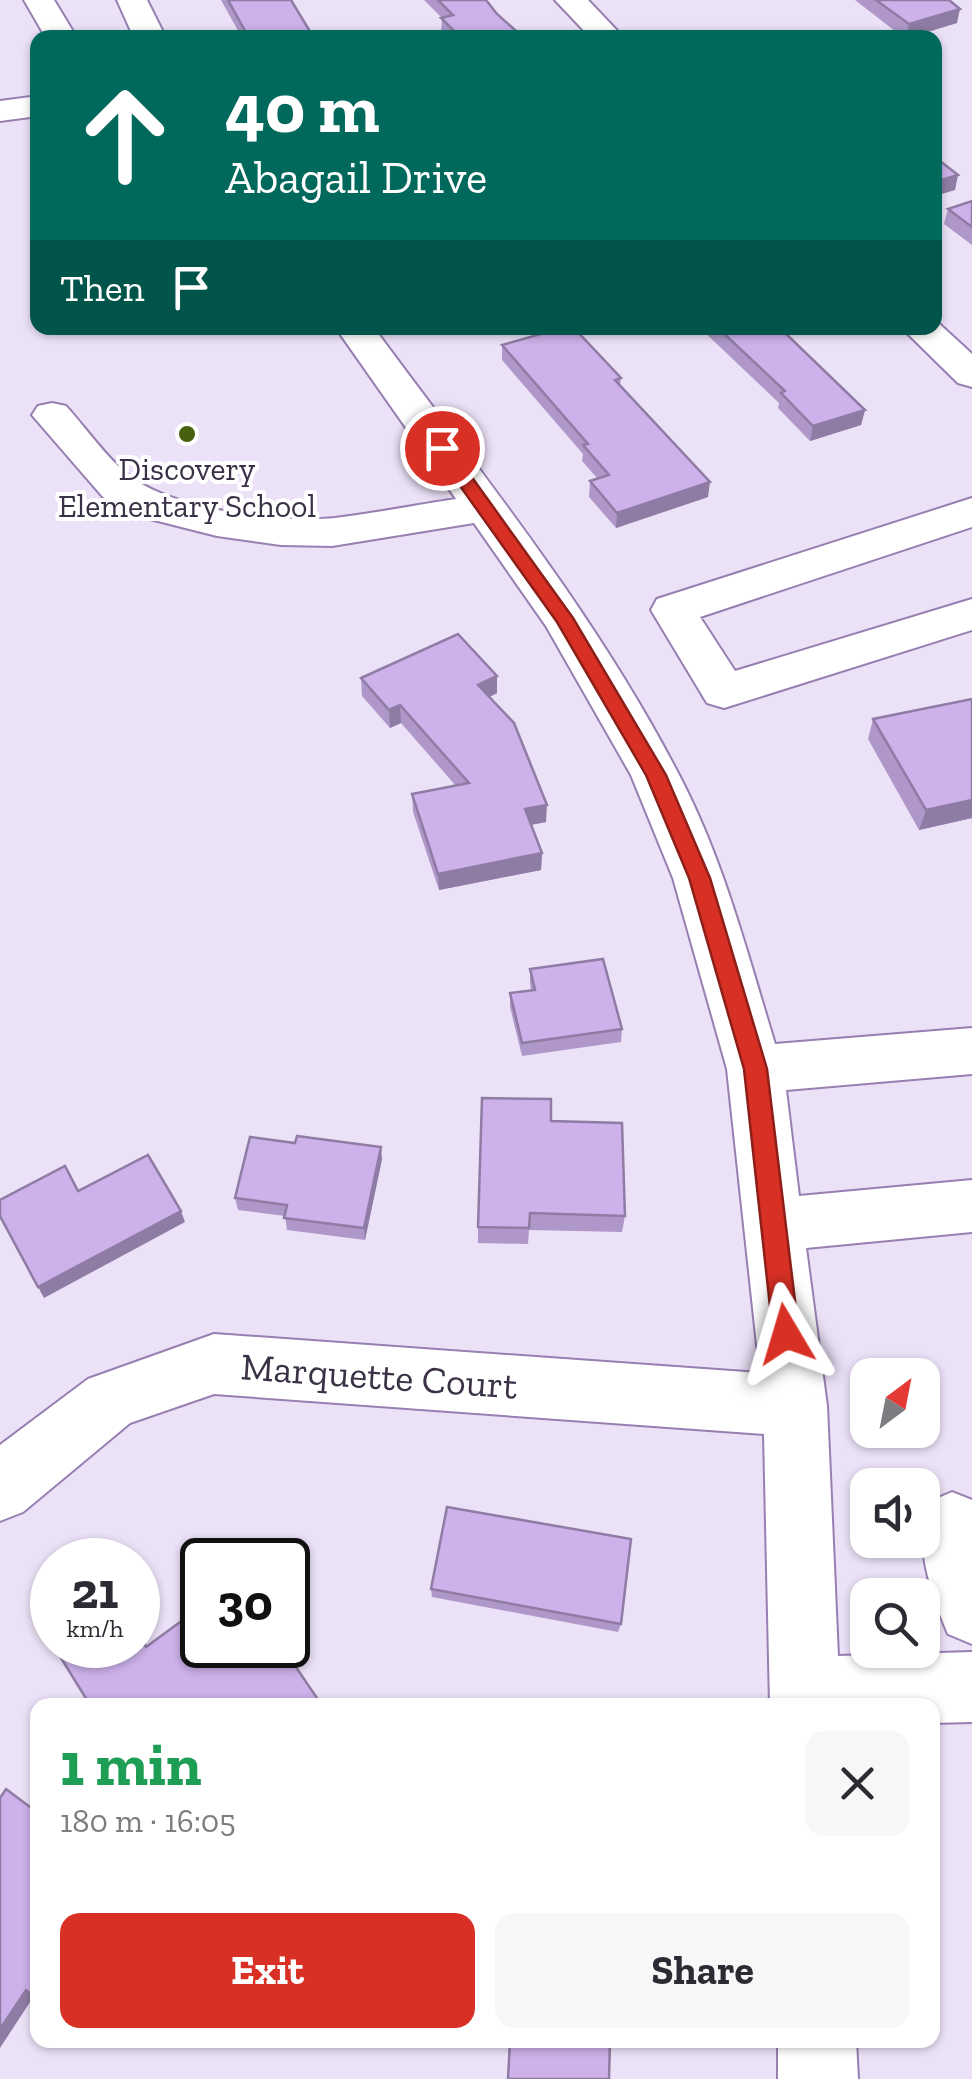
<!DOCTYPE html>
<meta charset="utf-8">
<style>
:root{--surface:#fff;--page:#f7f7f7;--text:#2b2b33;--muted:#7c7c81;--accent:#d93025}
body{margin:0;font-family:"Zilla Slab",serif;background:var(--page);color:var(--text);height:100vh;display:flex;flex-direction:column;font-size:38px;white-space:nowrap}
*{box-sizing:border-box;margin:0}
p{font-size:32px;color:var(--muted)}
.icon{flex:none;width:55px;height:55px;fill:none;stroke:currentColor;stroke-width:2;stroke-linecap:round;stroke-linejoin:round}
.map{position:relative;flex:1;overflow:hidden}
.panel{position:absolute;left:30px;top:1698px;width:910px;height:350px;display:flex;flex-direction:column;background:var(--surface);border-radius:20px;box-shadow:0 2px 8px #0004}
.panel>*{flex:none}
.hud{position:absolute;left:30px;top:30px;width:912px;height:305px;border-radius:20px;box-shadow:0 2px 8px #0004;background:#00695c;color:#fff;overflow:hidden}
.needle{width:65px;rotate:32deg}
.controls{position:absolute;left:850px;top:1358px;display:grid;gap:20px}
.controls a{display:grid;place-items:center;width:90px;height:90px;border-radius:20px;background:var(--surface);box-shadow:0 2px 8px #0004;font-size:50px}
.speed{position:absolute;left:30px;top:1538px;display:flex;gap:20px;font-size:50px;font-weight:700;text-align:center}
.speed>*{display:grid;place-content:center;width:130px;height:130px;border-radius:50%;background:var(--surface);box-shadow:0 2px 8px #0004;line-height:1}
.speed small{font-size:25px;font-weight:400}
.speed .limit{border:5px solid #111;border-radius:15px;background:#fff;color:#111}
.pin{position:absolute;display:grid;place-items:center;width:85px;height:85px;color:#fff;margin:-42px;border:5px solid #fff;border-radius:50%;box-shadow:0 2px 10px #0007}
.me{position:absolute;width:110px;margin:-55px;rotate:353deg;stroke-linejoin:round;filter:drop-shadow(0 0 8px #0008)}
.turn{display:flex;align-items:center;gap:35px;height:210px;padding:0 30px;font-size:45px}
.turn .icon{width:130px;height:130px;stroke-width:2.5}
.turn b{display:block;font-size:70px;line-height:85px}
.then{display:flex;align-items:center;height:95px;padding:0 30px;background:#0003;gap:20px;font-size:38px}
.round{display:grid;place-items:center;flex:none;width:105px;height:105px;border-radius:20px;background:var(--page)}
.headline{display:flex;align-items:center;justify-content:space-between;height:170px;padding:0 30px}
h1{font-size:60px;font-weight:800;line-height:75px;color:#1e9e55}
.cta{display:flex;gap:20px;margin-top:auto;padding:20px 30px}
.cta a{flex:1;height:115px;border-radius:20px;background:var(--accent);color:#fff;font-size:40px;font-weight:800;line-height:115px;text-align:center}
.cta a+a{background:var(--page);color:var(--text)}
.map>svg:first-child{display:block}
</style>
<div class="map">
<svg width="972" height="2079" viewBox="0 0 972 2079">
<rect width="100%" height="100%" fill="#ece2f8"/>
<g fill="none" stroke-linecap="round" stroke-linejoin="round">
<g stroke="#977fb1" stroke-width="4">
<path id="minor" d="M 24,0 L 54,0 L 77,38 L 46,38 Z
M 117,0 L 147,0 L 166,38 L 134,38 Z
M 555,0 L 588,0 L 624,38 L 591,38 Z
M 38,96 L 38,116 L 0,121 L 0,101 Z
M 935,320 L 972,354 L 972,387 L 958,383 L 902,328 L 935,328 Z
M 336,328 L 374,328 C 480,472 595,613 678,773 C 723,858 747,952 775,1044 L 972,1028 L 972,1074 L 786,1090 L 799,1196 L 972,1180 L 972,1232 L 806,1248 L 827,1406 L 838,1656 L 972,1652 L 972,1722 L 932,1723 L 932,1705 L 770,1705 L 764,1434 L 214,1394 L 130,1423 L 23,1512 L 0,1521 L 0,1445 L 88,1379 L 214,1334 L 760,1373 L 727,1069 L 673,878 L 631,775 L 546,626 L 474,523 L 332,546 L 281,545 L 217,536 L 142,517 L 103,497 L 32,415 L 38,406 L 52,403 L 66,406 C 87,429 109,462 134,479 C 180,511 281,523 335,518 C 376,513 416,505 456,499 Z
M 972,498 L 972,527 L 700,617 L 735,671 L 972,599 L 972,630 L 724,708 L 707,703 L 651,610 L 657,599 Z
M 952,1492 L 972,1500 L 972,1644 L 948,1634 C 932,1596 912,1541 929,1502 Z
M 778,2040 L 856,2040 L 858,2079 L 778,2079 Z"/>
</g>
<use href="#minor" fill="#fff" fill-rule="evenodd"/>
</g>
<path fill="#af98c9" d="M 221,0 L 291,0 L 314,38 L 242,38 Z
M 424,0 L 486,0 L 497,14 L 524,38 L 446,38 L 441,33 L 442,18 Z
M 855,0 L 949,0 L 957,23 L 909,38 L 904,38 Z
M 972,201 L 972,245 L 944,224 L 948,209 Z
M 700,328 L 780,328 L 865,410 L 861,425 L 810,441 L 778,408 L 779,403 Z
M 502,345 L 621,378 L 620,386 L 708,497 L 616,528 L 589,497 L 590,481 L 598,479 L 582,461 L 583,454 L 502,360 Z
M 497,676 L 497,693 L 490,697 L 546,822 L 531,825 L 542,853 L 541,870 L 439,890 L 413,812 L 412,794 L 456,786 L 401,723 L 390,728 L 362,696 L 361,678 Z
M 972,699 L 972,818 L 919,830 L 868,739 L 873,719 Z
M 530,969 L 622,1029 L 621,1042 L 522,1056 L 510,1007 L 510,993 L 531,990 L 530,983 Z
M 551,1121 L 625,1216 L 622,1232 L 529,1230 L 528,1244 L 478,1243 L 478,1227 Z
M 382,1159 L 365,1240 L 287,1230 L 285,1216 L 238,1210 L 235,1198 Z
M 431,1589 L 621,1624 L 618,1632 L 432,1597 Z"/>
<path fill="#8f7ca4" d="M 960,9 L 957,23 L 906,38 L 909,24 Z
M 958,175 L 955,190 L 935,196 L 935,182 Z
M 865,410 L 861,425 L 810,441 L 813,426 Z
M 710,482 L 708,497 L 616,528 L 617,513 Z
M 497,676 L 497,693 L 478,702 L 478,685 Z
M 400,705 L 401,723 L 390,728 L 389,710 Z
M 972,800 L 972,818 L 919,830 L 926,810 Z
M 547,805 L 546,822 L 524,826 L 525,809 Z
M 542,853 L 541,870 L 439,890 L 438,874 Z
M 381,1147 L 382,1159 L 365,1240 L 364,1228 Z
M 181,1211 L 185,1222 L 44,1298 L 38,1287 Z
M 26,1990 L 36,1993 L 0,2048 L 0,2029 Z"/>
<path fill="#ccb1ea" stroke="#8f7ca4" stroke-width="2.5" d="M 228,0 L 291,0 L 314,38 L 249,38 Z
M 438,0 L 486,0 L 497,14 L 524,38 L 461,38 L 441,18 L 453,15 Z
M 876,0 L 949,0 L 960,9 L 909,24 Z
M 935,157 L 958,175 L 935,182 Z
M 972,201 L 972,227 L 948,209 Z
M 562,328 L 574,328 L 621,378 L 615,380 L 710,482 L 617,513 L 590,481 L 609,475 L 583,445 L 588,444 L 502,345 Z
M 718,328 L 780,328 L 865,410 L 813,426 L 781,393 L 785,391 Z
M 458,634 L 497,676 L 478,685 L 514,723 L 547,805 L 525,809 L 542,853 L 438,874 L 412,794 L 469,783 L 400,705 L 389,710 L 361,678 Z
M 972,699 L 972,800 L 926,810 L 873,719 Z
M 603,959 L 622,1029 L 522,1043 L 510,993 L 535,990 L 530,969 Z
M 482,1098 L 551,1099 L 551,1121 L 622,1123 L 625,1216 L 530,1213 L 529,1228 L 478,1227 Z
M 297,1136 L 381,1147 L 364,1228 L 284,1218 L 287,1205 L 235,1198 L 250,1137 L 295,1143 Z
M 148,1155 L 181,1211 L 38,1287 L 0,1216 L 0,1200 L 65,1166 L 78,1191 Z
M 447,1507 L 631,1539 L 621,1624 L 431,1589 Z
M 202,1606 L 202,1645 L 281,1645 L 319,1701 L 314,1705 L 90,1705 L 53,1645 L 138,1645 L 138,1634 L 146,1647 Z
M 6,1789 L 38,1813 L 38,2000 L 26,1990 L 0,2029 L 0,1798 Z
M 510,2040 L 610,2040 L 609,2079 L 508,2079 Z"/>
<path fill="#d93025" stroke="#8d1f18" stroke-width="2.5" d="M 442,443 L 448,444 L 573,618 L 666,775 L 710,878 L 767,1069 L 799,1334 L 795,1342 L 786,1345 L 777,1342 L 773,1334 L 744,1069 L 689,878 L 646,775 L 557,622 L 433,448 Z"/>
<circle fill="#47600e" stroke="#fff" stroke-width="4" cx="187" cy="434" r="10"/>
<g text-anchor="middle" stroke-width="8" stroke-linejoin="round" paint-order="stroke">
<g font-size="32" fill="#3b3146" stroke="#fff">
<text x="187" y="480">Discovery<tspan x="187" dy="37">Elementary School</tspan></text>
</g>
<g font-size="38" fill="#3b3146" stroke="#fff">
<text transform="translate(379 1376) rotate(4)" y="13">Marquette Court</text>
</g>
</g>
</svg>
<div class="controls">
<a><svg class="needle" viewBox="-14 -14 28 28"><path d="M0-13l5 13h-10z" fill="#e53935"/><path d="M0 13l5-13h-10z" fill="#7c7c81"/></svg></a>
<a><svg class="icon" aria-label="sound" viewBox="0 0 24 24"><path d="M4 9h4l5-4v14l-5-4H4zM17 9q2 3 0 6"/></svg></a>
<a><svg class="icon" aria-label="search" viewBox="0 0 24 24"><circle cx="10" cy="10" r="6"/><path d="M15 15l6 6"/></svg></a>
</div>
<div class="speed"><div>21<small>km/h</small></div><div class="limit">30</div></div>
<div class="pin" style="left:442px;top:448px;background:#d93025"><svg class="icon" aria-label="arrive" viewBox="0 0 24 24"><path d="M6 21V4h12l-3 4 3 4H6"/></svg></div>
<svg class="me" style="left:786px;top:1334px" viewBox="-20 -20 40 40"><path d="M0-17L14 15 0 8-14 15z" fill="#d93025" stroke="#fff" stroke-width="4"/></svg>
<div class="hud">
<div class="turn"><svg class="icon" aria-label="ahead" viewBox="0 0 24 24"><path d="M12 20V5M6 11l6-6 6 6"/></svg><div><b>40 m</b>Abagail Drive</div></div>
<div class="then">Then<svg class="icon" aria-label="arrive" viewBox="0 0 24 24"><path d="M6 21V4h12l-3 4 3 4H6"/></svg></div>
</div>
<section class="panel">
<div class="headline"><div><h1>1 min</h1><p>180 m · 16:05</p></div><a class="round"><svg class="icon" aria-label="close" viewBox="0 0 24 24"><path d="M6 6l12 12M18 6L6 18"/></svg></a></div>
<div class="cta"><a>Exit</a><a>Share</a></div>
</section>
</div>
